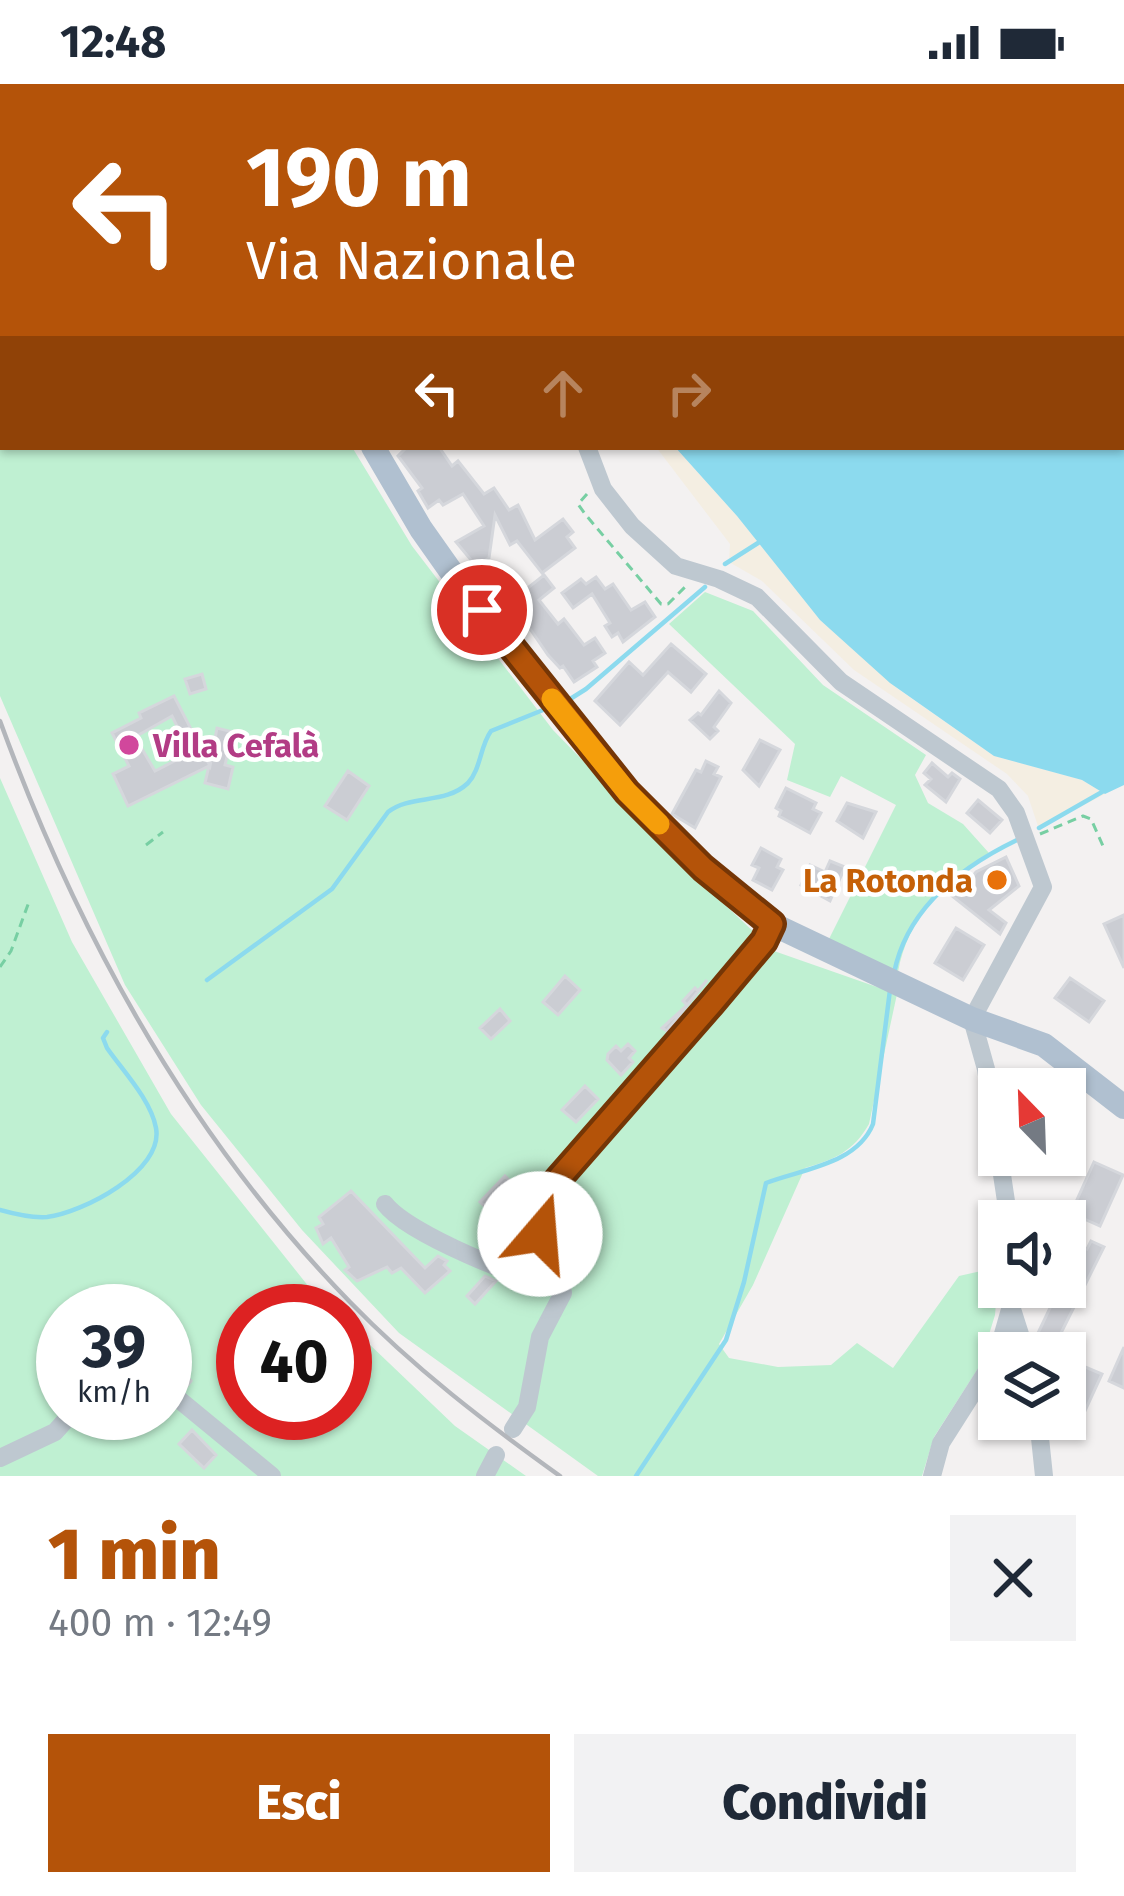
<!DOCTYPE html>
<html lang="it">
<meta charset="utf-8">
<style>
:root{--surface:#fff;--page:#f2f2f3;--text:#1f2937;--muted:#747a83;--accent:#b45309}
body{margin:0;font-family:"Fira Sans",sans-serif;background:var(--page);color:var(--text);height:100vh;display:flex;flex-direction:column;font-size:45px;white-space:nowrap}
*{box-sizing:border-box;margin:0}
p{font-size:39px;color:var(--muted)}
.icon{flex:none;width:66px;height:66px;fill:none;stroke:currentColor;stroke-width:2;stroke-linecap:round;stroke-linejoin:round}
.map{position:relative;height:1392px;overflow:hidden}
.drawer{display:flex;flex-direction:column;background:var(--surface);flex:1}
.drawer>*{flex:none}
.top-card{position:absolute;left:0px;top:0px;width:1125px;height:366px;box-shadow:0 3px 9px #0004;background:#b45309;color:#fff;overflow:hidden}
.needle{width:78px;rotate:337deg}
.fabs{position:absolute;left:978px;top:984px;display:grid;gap:24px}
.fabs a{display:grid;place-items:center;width:108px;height:108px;border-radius:0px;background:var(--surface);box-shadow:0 3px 9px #0004;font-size:60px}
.speed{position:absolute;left:36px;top:1200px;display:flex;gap:24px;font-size:60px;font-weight:700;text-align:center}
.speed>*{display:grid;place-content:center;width:156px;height:156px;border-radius:50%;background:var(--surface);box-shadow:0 3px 9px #0004;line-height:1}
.speed small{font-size:30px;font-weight:400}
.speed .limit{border:18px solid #d22;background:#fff;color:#111}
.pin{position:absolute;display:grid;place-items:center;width:102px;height:102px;color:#fff;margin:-51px;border:6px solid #fff;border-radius:50%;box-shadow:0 3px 12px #0007}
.me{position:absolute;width:132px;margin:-66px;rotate:18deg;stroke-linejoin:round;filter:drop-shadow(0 0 9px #0008)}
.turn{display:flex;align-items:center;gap:42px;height:252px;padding:0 48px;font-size:54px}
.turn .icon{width:156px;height:156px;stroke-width:2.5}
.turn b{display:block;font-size:84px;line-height:102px}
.lanes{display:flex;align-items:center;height:114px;padding:0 48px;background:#0003;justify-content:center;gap:60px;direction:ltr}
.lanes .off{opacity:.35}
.round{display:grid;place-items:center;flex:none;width:126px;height:126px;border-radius:0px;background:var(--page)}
.head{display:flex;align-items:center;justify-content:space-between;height:204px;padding:0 48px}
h1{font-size:72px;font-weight:800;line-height:90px;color:var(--accent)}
.action{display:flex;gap:24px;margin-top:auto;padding:24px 48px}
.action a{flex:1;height:138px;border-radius:0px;background:var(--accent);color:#fff;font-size:48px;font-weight:800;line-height:138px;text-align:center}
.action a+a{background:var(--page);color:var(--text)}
.status{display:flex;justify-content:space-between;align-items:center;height:84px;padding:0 60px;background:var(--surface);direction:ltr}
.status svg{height:33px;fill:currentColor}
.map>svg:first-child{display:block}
</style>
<div class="status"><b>12:48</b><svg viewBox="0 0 49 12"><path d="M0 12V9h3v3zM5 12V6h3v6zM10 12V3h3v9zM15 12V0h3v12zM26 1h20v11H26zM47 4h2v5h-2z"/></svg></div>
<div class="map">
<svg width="1124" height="1392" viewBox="0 0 1124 1392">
<rect width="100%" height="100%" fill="#f3f1f1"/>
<path fill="#bff0d2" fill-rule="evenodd" d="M 0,0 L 270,3 L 3,3 L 3,363 L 352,363 L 412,462 L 553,646 L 707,804 L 774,867 L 897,910 L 869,1040 C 853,1068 835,1075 805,1084 L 753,1201 L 719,1260 L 729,1274 L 778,1283 L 831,1281 L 857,1259 L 893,1284 L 959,1192 L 999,1183 L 995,1231 L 979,1283 L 934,1353 L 922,1392 L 598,1392 L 399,1249 L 302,1146 L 201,1021 L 125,901 L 0,612 Z
M 705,508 L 753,527 L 823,601 L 926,671 L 915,691 L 928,719 L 963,740 L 989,769 C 943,796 908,834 898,888 L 829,855 L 896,721 L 841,692 L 830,713 L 787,696 L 795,660 L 669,540 Z
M 0,694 L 72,858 L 171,1030 L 309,1203 L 334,1227 L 243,1227 L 243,1329 L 345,1329 L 345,1237 L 455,1342 L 526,1392 L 0,1392 ZM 63,1227 L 165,1227 L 165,1329 L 63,1329 Z"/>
<path fill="#f4eee2" d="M 656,363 L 675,363 L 737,432 L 820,536 L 898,605 L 994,672 L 1082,696 L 1105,710 L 1039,745 L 1028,712 L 1007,690 L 854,586 L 762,497 L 729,478 L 730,460 Z"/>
<path fill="#8cdaee" d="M 432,0 L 1124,0 L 1124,701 L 1105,710 L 1082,696 L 994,672 L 890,599 L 820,536 L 737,432 L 675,363 L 1122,363 L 1122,3 Z"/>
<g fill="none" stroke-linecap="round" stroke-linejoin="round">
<path stroke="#8cdaee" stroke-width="4.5" d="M 0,195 L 3,195
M 725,480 L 758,459
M 567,617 L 586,605 L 705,503
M 1039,744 L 1102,708
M 894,889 C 907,824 961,783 1017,756
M 207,896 L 332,805 L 388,728 C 411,710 445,721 468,699 C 481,685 480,662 491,647 L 548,624
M 0,1126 C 14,1130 32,1134 47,1133 C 82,1129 164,1087 156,1044 C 151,1016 123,987 107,964 L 103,954 L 107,948
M 636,1392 L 726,1256 L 744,1198 L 766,1099 C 803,1085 857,1080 873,1040 L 890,906"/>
</g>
<path fill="#cbcdd3" stroke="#d5d7dc" stroke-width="3" fill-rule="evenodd" d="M 407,363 L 439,363 L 452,382 L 458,377 L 484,410 L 494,404 L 509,426 L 518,421 L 535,456 L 563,435 L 573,448 L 567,453 L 575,464 L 542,489 L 517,457 L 510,461 L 495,431 L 489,474 L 476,482 L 456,458 L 484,442 L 463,410 L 443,421 L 439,416 L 428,424 L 418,407 L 422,404 L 398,372 Z
M 544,491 L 554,504 L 539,516 L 558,540 L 564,535 L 584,561 L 595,554 L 605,569 L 593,577 L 597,583 L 574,598 L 563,582 L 560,584 L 548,571 L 515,523 L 520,520 L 515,514 Z
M 596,493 L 605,505 L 613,500 L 631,526 L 645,518 L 655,533 L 623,558 L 618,549 L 612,553 L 605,542 L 610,539 L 592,510 L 573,524 L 562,509 L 581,495 L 586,500 Z
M 671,560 L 706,590 L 691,608 L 668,588 L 620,641 L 595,617 L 629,578 L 643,591 Z
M 202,590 L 206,605 L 190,610 L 185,595 Z
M 719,607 L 731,619 L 714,643 L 718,647 L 710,655 L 690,636 L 698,629 L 701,631 Z
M 174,612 L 210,682 L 217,644 L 233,648 L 225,681 L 233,683 L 228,705 L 205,699 L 209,682 L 128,722 L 113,690 L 129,682 L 112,649 L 141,634 L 139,629 ZM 172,632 L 190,669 L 155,687 L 135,653 Z
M 760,656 L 780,666 L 759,702 L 743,686 Z
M 706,677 L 718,683 L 714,690 L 721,693 L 695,744 L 672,730 L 696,686 L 701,688 Z
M 932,679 L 948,693 L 952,689 L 960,695 L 946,718 L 925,701 L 931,695 L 924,689 Z
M 348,687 L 369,702 L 347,736 L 325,722 Z
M 786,704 L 816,719 L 813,725 L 821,729 L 810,749 L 779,732 L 781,727 L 776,724 Z
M 978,716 L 1002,736 L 990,749 L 967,729 Z
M 847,719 L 876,728 L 863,754 L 837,737 Z
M 761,764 L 781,775 L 777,783 L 783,786 L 772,806 L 753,796 L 759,784 L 752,781 Z
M 1006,773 L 1019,802 L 989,826 L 1006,839 L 1000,850 L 952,812 L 963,805 L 976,788 Z
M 830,777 L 845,783 L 830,817 L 801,801 L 810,781 L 825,788 Z
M 1124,831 L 1124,884 L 1104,840 Z
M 956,844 L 984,861 L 963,896 L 935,879 Z
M 565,892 L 580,906 L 558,931 L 543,918 Z
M 1070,894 L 1104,917 L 1089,938 L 1055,914 Z
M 707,896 L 667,947 L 662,944 L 687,921 L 683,917 L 695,904 L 698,907 Z
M 500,925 L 510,937 L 491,955 L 480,944 Z
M 628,960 L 635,967 L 629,974 L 633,978 L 621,991 L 607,976 L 608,970 L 616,962 L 621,967 Z
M 585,1002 L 598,1015 L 576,1038 L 562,1026 Z
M 1094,1078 L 1123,1091 L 1100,1142 L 1071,1129 Z
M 505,1092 L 519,1106 L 495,1132 L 480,1118 Z
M 351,1107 L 425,1184 L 438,1172 L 447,1177 L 444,1181 L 450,1187 L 425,1209 L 401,1184 L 392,1189 L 387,1183 L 357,1197 L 345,1186 L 349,1183 L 331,1154 L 323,1160 L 316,1144 L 323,1140 L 319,1133 Z
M 520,1151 L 533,1162 L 543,1184 L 504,1170 Z
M 1091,1157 L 1104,1163 L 1057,1257 L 1038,1249 L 1060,1203 L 1065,1203 L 1074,1159 L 1087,1165 Z
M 485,1192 L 496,1197 L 475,1220 L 467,1212 Z
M 1124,1263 L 1124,1304 L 1109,1297 Z
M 63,1274 L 63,1319 L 62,1320 L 46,1280 Z
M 172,1275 L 191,1297 L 186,1303 L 165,1291 Z
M 1078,1280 L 1102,1290 L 1084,1329 L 1065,1321 L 1065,1300 L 1068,1301 Z
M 192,1346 L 216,1371 L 204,1384 L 179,1360 Z"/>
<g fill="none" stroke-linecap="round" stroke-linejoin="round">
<path stroke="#77cfa3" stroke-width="3" stroke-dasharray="9 6" stroke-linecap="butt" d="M 587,410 L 578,420 L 585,430 L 661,520 L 668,520 L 687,501
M 1040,750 L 1083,732 L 1091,735 L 1103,762
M 146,761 L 163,748
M 0,883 L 11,867 L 30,815"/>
<path stroke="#bec8d0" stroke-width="18" d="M 307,0 L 309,3
M 384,0 L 386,3
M 587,363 L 603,405 L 632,442 L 676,482 L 719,495 L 757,513 L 841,598 L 999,705 L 1016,729 L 1043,803 L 972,935 L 986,985 L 1009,1137
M 385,1120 C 408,1150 523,1197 562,1203
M 1014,1203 L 1011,1222 L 1026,1269
M 165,1304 L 272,1392
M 1038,1335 L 1044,1392
M 513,1345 L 527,1323 L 540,1253 L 563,1209 L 559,1188 L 534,1129 L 546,1109 L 763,857 L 772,840
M 0,1374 L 55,1348 L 72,1329
M 485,1392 L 496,1371
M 932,1392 L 941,1359 L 997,1271 L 1011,1222"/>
<path stroke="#b0c0d0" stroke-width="24" d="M 285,0 L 285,3
M 373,363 L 421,445 L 457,496 L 627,708 L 703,784 L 772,840 L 972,935 L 1044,961 L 1124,1023"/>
<path stroke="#b3b6bb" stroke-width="4.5" d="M 0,637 C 78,851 190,1054 350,1218 C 414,1284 486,1339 560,1392"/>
</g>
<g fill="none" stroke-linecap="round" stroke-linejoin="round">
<g stroke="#753606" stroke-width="30">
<path id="route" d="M 482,526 L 627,708 L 703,784 L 772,840 L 764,857 L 711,920 L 546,1109 L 534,1129 L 540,1150"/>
</g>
<use href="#route" stroke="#b45309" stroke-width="21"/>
<path stroke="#f59e0b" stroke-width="21" d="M 552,615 L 627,708 L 659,740"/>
</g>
<circle fill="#d1479c" stroke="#fff" stroke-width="4.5" cx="129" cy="661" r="12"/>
<circle fill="#e8710a" stroke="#fff" stroke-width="4.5" cx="997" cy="796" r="12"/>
<g text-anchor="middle" stroke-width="9" stroke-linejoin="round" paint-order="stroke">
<g font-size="33" font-weight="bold" fill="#b23c85" stroke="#fff" text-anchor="start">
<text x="153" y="673">Villa Cefalà</text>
</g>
<g font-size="33" font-weight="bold" fill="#c56008" stroke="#fff" text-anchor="end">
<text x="973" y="808">La Rotonda</text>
</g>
</g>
</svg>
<div class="fabs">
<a><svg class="needle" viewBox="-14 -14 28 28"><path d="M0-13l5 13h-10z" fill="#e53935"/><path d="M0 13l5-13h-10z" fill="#747a83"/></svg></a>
<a><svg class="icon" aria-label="sound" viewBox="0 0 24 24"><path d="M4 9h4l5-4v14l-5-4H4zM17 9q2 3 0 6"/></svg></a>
<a><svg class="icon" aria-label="layers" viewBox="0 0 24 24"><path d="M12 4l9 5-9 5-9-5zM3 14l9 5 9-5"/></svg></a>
</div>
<div class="speed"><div>39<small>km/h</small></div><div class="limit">40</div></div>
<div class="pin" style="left:482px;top:526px;background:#d93025"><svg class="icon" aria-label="arrive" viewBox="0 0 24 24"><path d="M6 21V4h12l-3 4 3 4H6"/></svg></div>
<svg class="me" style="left:540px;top:1150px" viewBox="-20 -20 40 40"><circle r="19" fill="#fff"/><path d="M0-13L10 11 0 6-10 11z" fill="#b45309"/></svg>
<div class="top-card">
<div class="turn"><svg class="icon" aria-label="left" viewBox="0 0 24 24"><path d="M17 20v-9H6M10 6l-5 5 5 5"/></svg><div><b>190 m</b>Via Nazionale</div></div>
<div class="lanes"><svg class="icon" aria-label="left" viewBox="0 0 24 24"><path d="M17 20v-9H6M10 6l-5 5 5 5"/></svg><svg class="icon off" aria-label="ahead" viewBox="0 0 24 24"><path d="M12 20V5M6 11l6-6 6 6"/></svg><svg class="icon off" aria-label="right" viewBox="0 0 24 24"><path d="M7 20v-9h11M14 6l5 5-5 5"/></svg></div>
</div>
</div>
<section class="drawer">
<div class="head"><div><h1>1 min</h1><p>400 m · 12:49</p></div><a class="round"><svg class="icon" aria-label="close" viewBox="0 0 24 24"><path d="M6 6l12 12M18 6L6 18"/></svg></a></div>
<div class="action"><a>Esci</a><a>Condividi</a></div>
</section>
